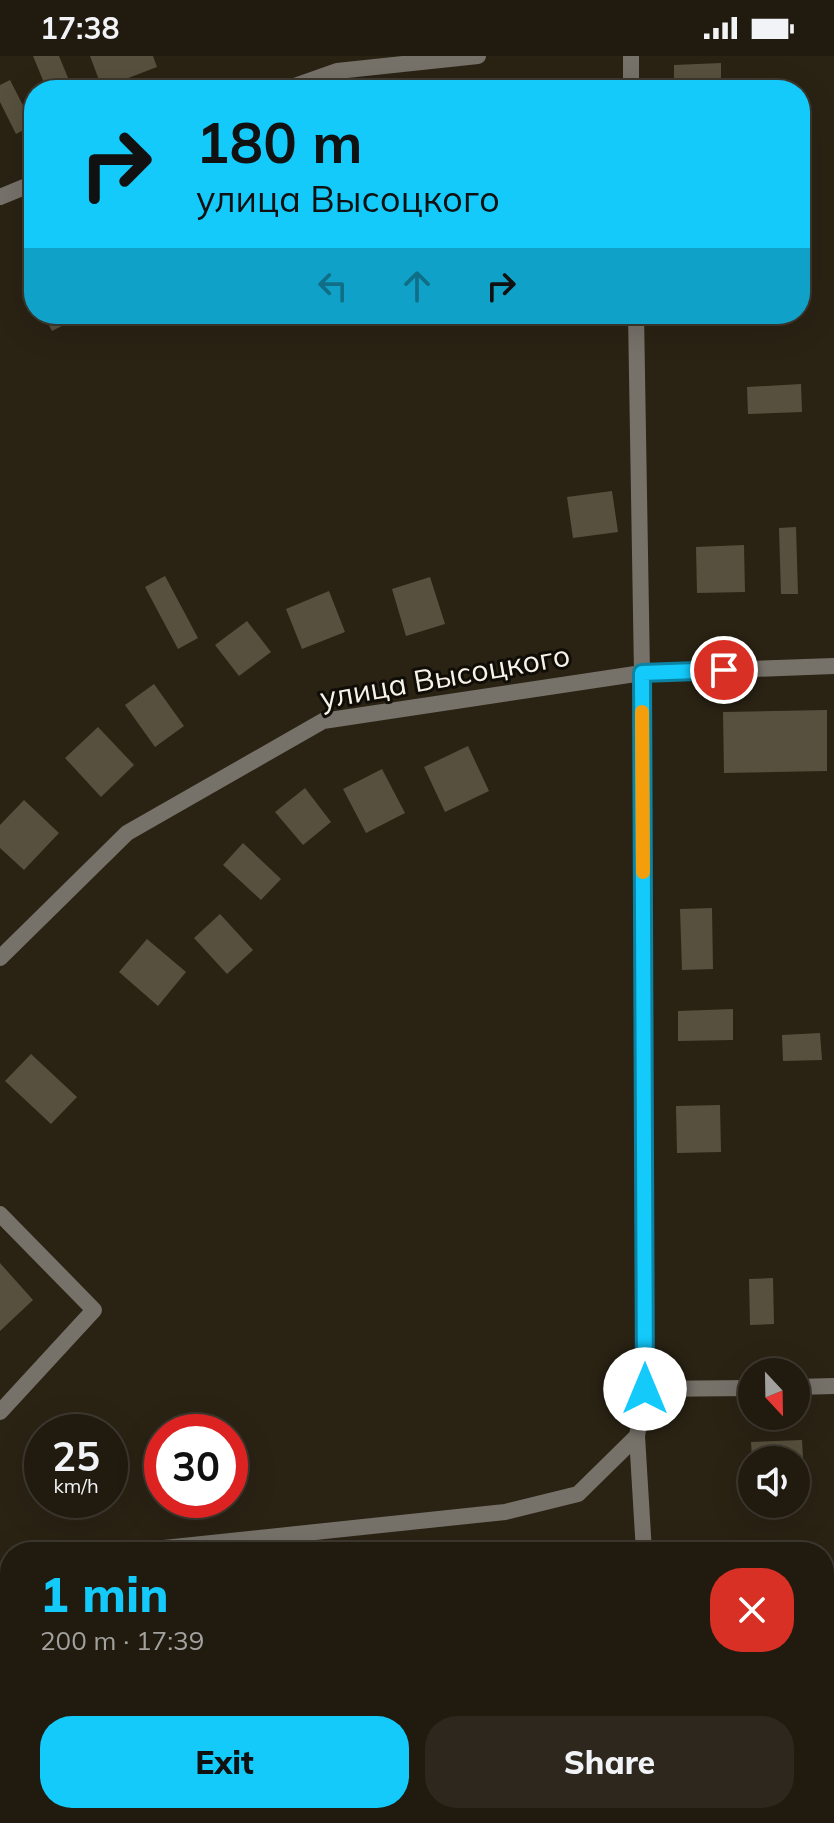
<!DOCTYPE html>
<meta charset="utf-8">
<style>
:root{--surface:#201a0f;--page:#2d271d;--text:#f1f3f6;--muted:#a2a19e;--line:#3d382f;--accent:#14cafb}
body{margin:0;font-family:Mulish,sans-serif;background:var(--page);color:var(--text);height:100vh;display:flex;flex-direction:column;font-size:30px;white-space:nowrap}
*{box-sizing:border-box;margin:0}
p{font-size:26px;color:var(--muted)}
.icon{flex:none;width:44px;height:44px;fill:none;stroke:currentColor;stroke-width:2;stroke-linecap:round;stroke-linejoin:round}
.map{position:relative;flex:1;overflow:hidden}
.details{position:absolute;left:0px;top:1486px;width:834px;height:282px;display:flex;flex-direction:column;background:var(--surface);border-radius:32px 32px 0 0;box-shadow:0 8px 32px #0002,0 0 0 2px var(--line)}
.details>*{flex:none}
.guide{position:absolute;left:24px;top:24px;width:786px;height:244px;border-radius:32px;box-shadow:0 8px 32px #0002,0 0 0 2px var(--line);background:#14cafb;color:#111;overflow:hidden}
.needle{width:52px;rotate:158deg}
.tools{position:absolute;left:738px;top:1302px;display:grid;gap:16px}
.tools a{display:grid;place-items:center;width:72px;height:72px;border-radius:50%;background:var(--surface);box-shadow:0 8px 32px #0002,0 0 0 2px var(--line);font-size:40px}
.speed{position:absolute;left:24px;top:1358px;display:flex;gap:16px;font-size:40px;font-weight:700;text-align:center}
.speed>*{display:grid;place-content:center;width:104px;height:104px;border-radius:50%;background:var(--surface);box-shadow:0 8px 32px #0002,0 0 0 2px var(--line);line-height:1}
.speed small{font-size:20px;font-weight:400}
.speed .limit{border:12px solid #d22;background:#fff;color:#111}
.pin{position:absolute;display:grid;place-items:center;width:68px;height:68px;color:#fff;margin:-34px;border:4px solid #fff;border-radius:50%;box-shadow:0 2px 8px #0007}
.me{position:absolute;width:88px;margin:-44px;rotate:0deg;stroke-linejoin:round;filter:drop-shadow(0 0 6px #0008)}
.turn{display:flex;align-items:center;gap:28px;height:168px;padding:0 40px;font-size:36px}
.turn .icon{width:104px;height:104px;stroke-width:2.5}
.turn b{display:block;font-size:56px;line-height:68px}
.lanes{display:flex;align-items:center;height:76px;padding:0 40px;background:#0003;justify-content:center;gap:40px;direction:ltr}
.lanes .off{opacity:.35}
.round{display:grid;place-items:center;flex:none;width:84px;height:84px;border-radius:32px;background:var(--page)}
.summary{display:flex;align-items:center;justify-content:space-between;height:136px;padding:0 40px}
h1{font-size:48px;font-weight:800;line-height:60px;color:var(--accent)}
.button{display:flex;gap:16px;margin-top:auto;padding:16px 40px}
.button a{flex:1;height:92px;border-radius:32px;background:var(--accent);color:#111;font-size:32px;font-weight:800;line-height:92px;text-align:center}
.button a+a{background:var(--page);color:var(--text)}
.status{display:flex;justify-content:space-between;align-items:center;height:56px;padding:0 40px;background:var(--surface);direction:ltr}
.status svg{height:22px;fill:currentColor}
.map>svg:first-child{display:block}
</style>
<div class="status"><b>17:38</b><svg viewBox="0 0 49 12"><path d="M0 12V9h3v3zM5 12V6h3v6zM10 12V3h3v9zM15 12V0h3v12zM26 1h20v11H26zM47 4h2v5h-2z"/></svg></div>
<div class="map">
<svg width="834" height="1767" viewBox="0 0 834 1767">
<rect width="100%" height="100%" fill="#2a2314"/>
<path fill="#57503e" d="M 33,0 L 59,0 L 73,34 L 47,34 Z
M 90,0 L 153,0 L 157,11 L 102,32 Z
M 721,7 L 721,32 L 674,33 L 674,9 Z
M 10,24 L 33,69 L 16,78 L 0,46 L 0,29 Z
M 43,258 L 85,258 L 52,275 Z
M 801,328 L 802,356 L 748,358 L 747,331 Z
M 612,435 L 618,476 L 573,482 L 567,441 Z
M 796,471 L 798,538 L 781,538 L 779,472 Z
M 744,489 L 745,536 L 697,537 L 696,491 Z
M 165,520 L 198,582 L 178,593 L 145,531 Z
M 430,521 L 445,568 L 406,580 L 392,533 Z
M 329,535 L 345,576 L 302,593 L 286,553 Z
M 247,565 L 271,596 L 239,620 L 215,589 Z
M 154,628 L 184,670 L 155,691 L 125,649 Z
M 827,654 L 827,715 L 724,717 L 723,656 Z
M 98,671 L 134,709 L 101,741 L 65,702 Z
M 468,690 L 489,735 L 445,756 L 424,711 Z
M 382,713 L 405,757 L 366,777 L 343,733 Z
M 305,732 L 331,766 L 303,789 L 275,756 Z
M 24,744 L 59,777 L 24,814 L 0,792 L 0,769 Z
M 243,787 L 281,823 L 261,844 L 223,809 Z
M 712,852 L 713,913 L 682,914 L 680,853 Z
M 220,858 L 253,894 L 227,918 L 194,882 Z
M 147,883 L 186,916 L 158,950 L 119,916 Z
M 733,953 L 733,984 L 678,985 L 678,955 Z
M 820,977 L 822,1004 L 783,1005 L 782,979 Z
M 31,998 L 77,1041 L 51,1068 L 5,1025 Z
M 720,1049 L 721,1096 L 677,1097 L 676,1050 Z
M 0,1207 L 33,1244 L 0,1275 Z
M 773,1222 L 774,1268 L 750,1269 L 749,1223 Z
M 802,1384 L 805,1437 L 796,1438 L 796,1404 L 752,1404 L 751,1386 Z
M 809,1758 L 818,1758 L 831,1767 L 802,1767 Z"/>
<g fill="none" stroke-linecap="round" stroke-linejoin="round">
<path stroke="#76726a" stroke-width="16" d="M 631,0 L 631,34
M 283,34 L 337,15 L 478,0
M 0,141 L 34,127
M 636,258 L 642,617 L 645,1333 L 637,1380 L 644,1496
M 0,902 L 127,777 L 323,665 L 642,617 L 834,610
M 0,1158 L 94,1254 L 0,1356
M 796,1331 L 834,1330
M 645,1333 L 752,1332
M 126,1496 L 505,1456 L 578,1438 L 637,1380
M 0,1590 L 10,1579
M 672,1758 L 674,1767"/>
</g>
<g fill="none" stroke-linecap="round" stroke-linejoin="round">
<g stroke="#0d83a3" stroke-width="20">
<path id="route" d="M 645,1333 L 642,617 L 724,614"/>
</g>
<use href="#route" stroke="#14cafb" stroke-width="14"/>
<path stroke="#f59e0b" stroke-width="14" d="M 642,656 L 643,816"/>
</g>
<g text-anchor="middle" stroke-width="6" stroke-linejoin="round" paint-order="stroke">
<g font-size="30" fill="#f8f3e9" stroke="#100d07">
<text transform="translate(445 621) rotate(-10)" y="10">улица Высоцкого</text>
</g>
</g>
</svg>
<div class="tools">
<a><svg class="needle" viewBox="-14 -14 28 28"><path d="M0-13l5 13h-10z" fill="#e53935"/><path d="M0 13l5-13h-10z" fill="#a2a19e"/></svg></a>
<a><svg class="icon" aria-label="sound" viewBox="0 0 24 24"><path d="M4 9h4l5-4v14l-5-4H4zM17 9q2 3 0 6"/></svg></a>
</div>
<div class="speed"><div>25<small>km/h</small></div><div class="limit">30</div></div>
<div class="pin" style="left:724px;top:614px;background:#d93025"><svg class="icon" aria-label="arrive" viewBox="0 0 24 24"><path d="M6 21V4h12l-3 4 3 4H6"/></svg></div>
<svg class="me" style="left:645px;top:1333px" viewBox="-20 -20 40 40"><circle r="19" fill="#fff"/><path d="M0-13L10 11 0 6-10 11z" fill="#14cafb"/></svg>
<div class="guide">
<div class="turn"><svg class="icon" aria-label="right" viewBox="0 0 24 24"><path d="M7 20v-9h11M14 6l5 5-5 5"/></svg><div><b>180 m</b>улица Высоцкого</div></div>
<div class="lanes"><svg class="icon off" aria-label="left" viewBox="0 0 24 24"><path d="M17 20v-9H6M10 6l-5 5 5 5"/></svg><svg class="icon off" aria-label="ahead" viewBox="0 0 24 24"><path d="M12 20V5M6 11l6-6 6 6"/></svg><svg class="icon" aria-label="right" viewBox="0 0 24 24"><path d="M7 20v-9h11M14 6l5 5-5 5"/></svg></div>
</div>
<section class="details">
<div class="summary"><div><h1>1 min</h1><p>200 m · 17:39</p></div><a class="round" style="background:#d93025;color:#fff"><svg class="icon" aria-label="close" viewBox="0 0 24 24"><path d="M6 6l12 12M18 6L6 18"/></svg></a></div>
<div class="button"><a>Exit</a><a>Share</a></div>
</section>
</div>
